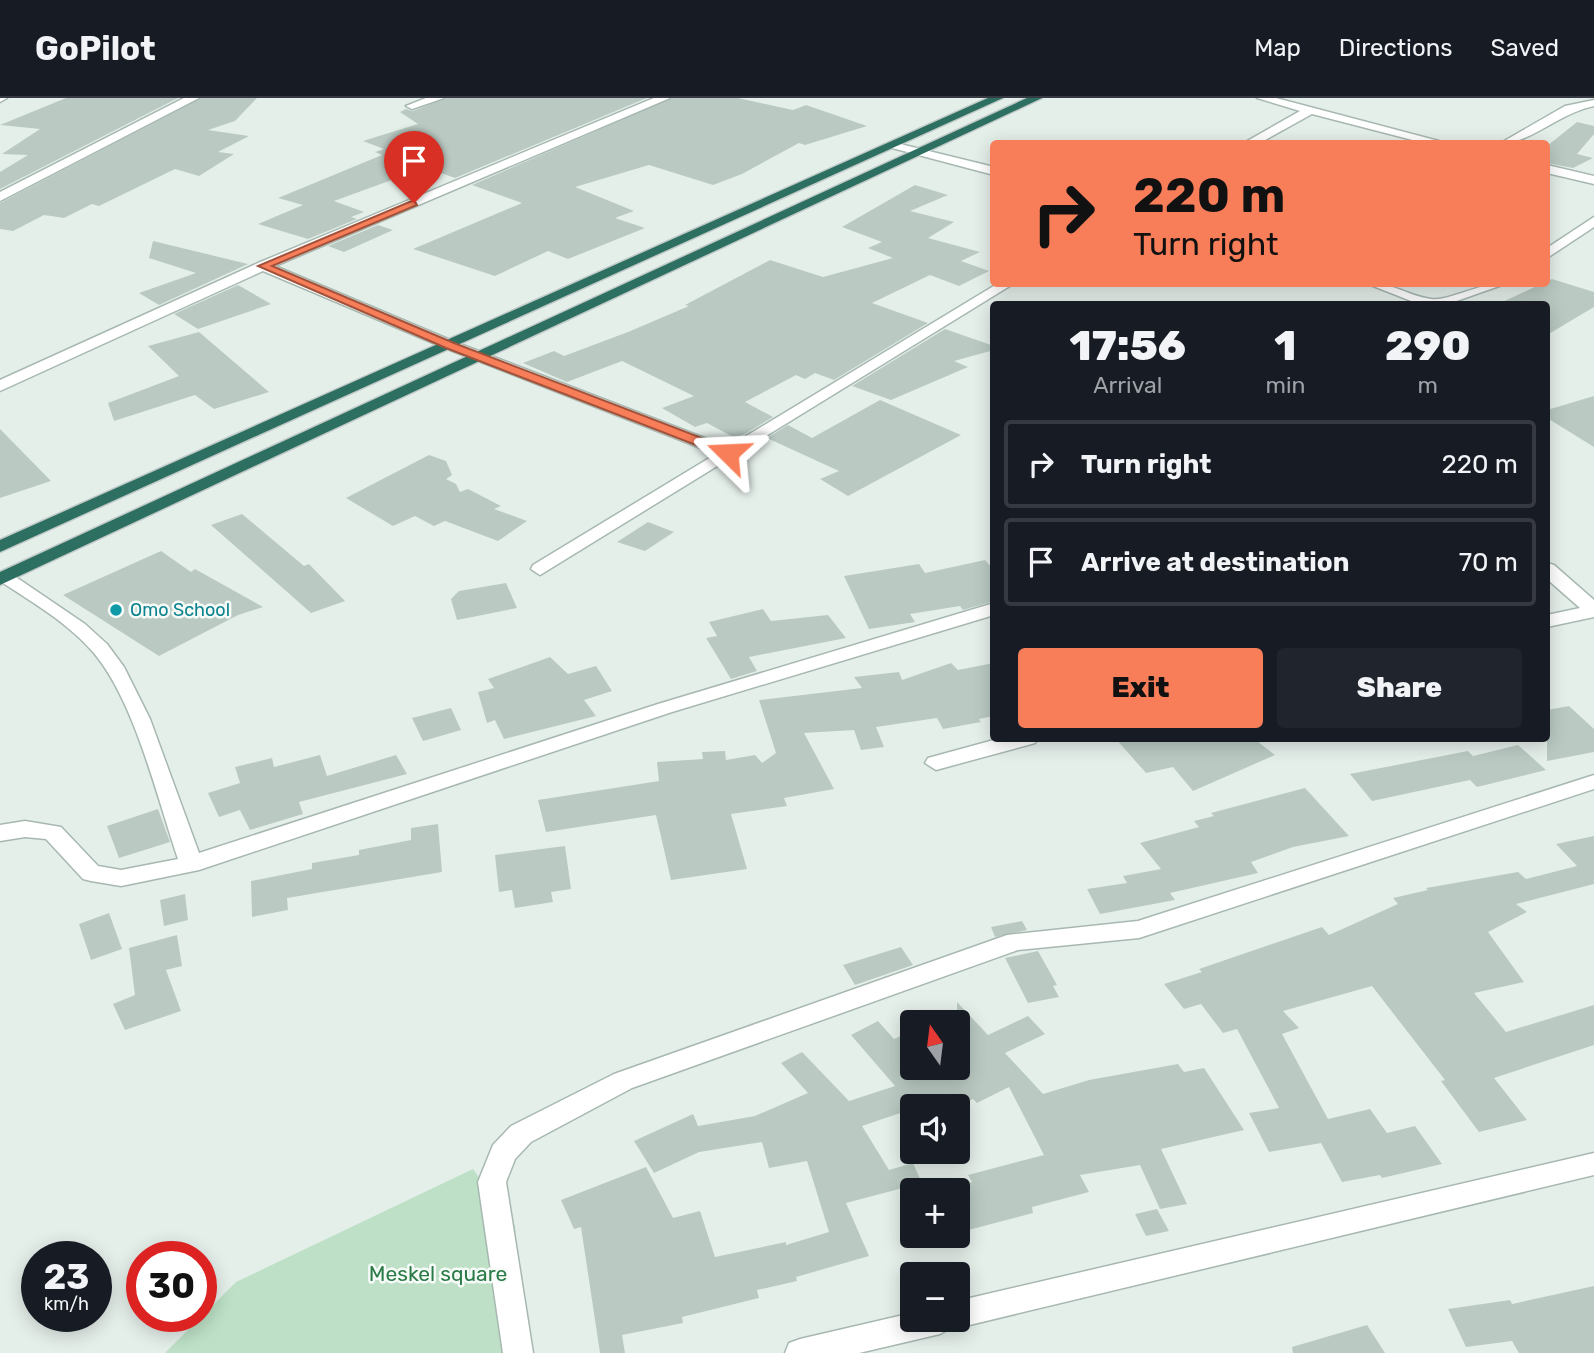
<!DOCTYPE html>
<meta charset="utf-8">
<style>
:root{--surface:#171b24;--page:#20242c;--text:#f1f3f6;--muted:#9ea1a6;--line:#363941;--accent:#f87e5a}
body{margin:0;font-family:Rubik,sans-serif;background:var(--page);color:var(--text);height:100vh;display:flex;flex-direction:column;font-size:26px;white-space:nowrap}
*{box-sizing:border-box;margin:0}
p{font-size:23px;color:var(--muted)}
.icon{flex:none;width:38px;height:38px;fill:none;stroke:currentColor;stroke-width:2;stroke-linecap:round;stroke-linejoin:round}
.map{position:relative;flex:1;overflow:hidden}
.drawer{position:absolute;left:990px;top:203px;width:560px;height:441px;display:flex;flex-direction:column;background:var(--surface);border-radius:7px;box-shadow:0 4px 18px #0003}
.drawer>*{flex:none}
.banner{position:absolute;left:990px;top:42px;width:560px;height:147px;border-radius:7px;box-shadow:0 4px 18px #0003;background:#f87e5a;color:#111;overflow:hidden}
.needle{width:46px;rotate:346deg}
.buttons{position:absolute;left:900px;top:912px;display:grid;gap:14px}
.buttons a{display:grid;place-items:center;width:70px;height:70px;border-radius:7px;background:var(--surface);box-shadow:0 4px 18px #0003;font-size:35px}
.speed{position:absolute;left:21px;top:1143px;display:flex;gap:14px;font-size:35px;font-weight:700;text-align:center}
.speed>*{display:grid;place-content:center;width:91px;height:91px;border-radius:50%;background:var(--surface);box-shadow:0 4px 18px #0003;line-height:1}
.speed small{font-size:18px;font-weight:400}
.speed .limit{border:10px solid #d22;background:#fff;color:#111}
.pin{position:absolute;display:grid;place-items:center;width:60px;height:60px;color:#fff;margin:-72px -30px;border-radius:50% 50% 50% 0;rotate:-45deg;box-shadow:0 0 7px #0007}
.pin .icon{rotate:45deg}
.me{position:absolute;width:77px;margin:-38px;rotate:291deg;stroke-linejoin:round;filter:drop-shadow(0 0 5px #0008)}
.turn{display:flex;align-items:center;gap:24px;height:147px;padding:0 28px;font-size:32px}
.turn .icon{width:91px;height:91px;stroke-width:2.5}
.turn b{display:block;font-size:49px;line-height:60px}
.eta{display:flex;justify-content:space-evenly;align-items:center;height:119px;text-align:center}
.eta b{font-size:42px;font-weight:800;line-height:49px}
.cta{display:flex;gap:14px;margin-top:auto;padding:14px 28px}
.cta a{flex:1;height:80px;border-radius:7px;background:var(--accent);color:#111;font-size:28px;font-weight:800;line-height:80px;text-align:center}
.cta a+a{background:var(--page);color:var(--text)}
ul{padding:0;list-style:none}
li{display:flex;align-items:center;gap:21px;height:88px;margin:0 14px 10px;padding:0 14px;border:4px solid var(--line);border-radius:7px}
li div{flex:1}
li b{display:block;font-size:26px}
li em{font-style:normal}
header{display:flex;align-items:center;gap:42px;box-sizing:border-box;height:98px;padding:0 35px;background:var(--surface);border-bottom:2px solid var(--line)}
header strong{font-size:33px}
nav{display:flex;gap:38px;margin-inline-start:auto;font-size:24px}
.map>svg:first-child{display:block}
</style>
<header>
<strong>GoPilot</strong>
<nav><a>Map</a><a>Directions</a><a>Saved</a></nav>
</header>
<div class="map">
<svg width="1594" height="1255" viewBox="0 0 1594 1255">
<rect width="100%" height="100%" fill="#e5efea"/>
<path fill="#bde0c6" d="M 473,1071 L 515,1128 L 523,1255 L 165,1255 L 236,1184 Z"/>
<path fill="#bacac3" d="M 66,0 L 178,0 L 0,91 L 0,74 L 28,57 L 2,56 L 40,31 L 0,27 Z
M 201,0 L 257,0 L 235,23 L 208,32 L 249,38 L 218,54 L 234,56 L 199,78 L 175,71 L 99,108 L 92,106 L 64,120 L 44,117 L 13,133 L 0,131 L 0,105 Z
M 447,0 L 647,0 L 455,80 L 430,71 L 422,71 L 334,103 L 364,114 L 351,119 L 357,121 L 308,141 L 258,126 L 303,107 L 278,100 L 382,57 L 375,54 L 384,51 L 363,43 L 418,26 L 400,14 L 406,11 L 413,13 Z
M 672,0 L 738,0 L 793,12 L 806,7 L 867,28 L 805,47 L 799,45 L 742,76 L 713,87 L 649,67 L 575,89 L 634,113 L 615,120 L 645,130 L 568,161 L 548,153 L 495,178 L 413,151 L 522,105 L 472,87 Z
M 1577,24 L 1594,28 L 1594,36 L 1577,56 L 1593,60 L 1573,70 L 1547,65 L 1547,48 Z
M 915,87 L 948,97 L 910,113 L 954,124 L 928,140 L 980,154 L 961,163 L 989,173 L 959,188 L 930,177 L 872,205 L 928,225 L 834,282 L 815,275 L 805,281 L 796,277 L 745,304 L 773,319 L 743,337 L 735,340 L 707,325 L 695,329 L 662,310 L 694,298 L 622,263 L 567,284 L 523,265 L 554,253 L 564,258 L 628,234 L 689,208 L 685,207 L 770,162 L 823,179 L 893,160 L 868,150 L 882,144 L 842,129 Z
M 378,127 L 393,132 L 344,154 L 328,148 Z
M 153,143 L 248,166 L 159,207 L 139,195 L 196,175 L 149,160 Z
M 1552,181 L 1594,194 L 1594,209 L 1547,237 L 1547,206 L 1498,206 Z
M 238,187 L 271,206 L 198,231 L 174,216 Z
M 945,231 L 994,248 L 994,252 L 954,263 L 968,269 L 891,302 L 852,288 Z
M 199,234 L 269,294 L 214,311 L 195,297 L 114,323 L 108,305 L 179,278 L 148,248 Z
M 1594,298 L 1594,349 L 1547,320 L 1547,312 Z
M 880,302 L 961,337 L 848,398 L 820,381 L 839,373 L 767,340 L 788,327 L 812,340 Z
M 0,331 L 51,383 L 0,400 Z
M 429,357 L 446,363 L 452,377 L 446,381 L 456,386 L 460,394 L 468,391 L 501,408 L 494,411 L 527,423 L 498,443 L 445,423 L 434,428 L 415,418 L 393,428 L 346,400 Z
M 242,416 L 304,468 L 309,466 L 345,503 L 311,515 L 211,427 Z
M 648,424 L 674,434 L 645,453 L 617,444 Z
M 161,453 L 191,474 L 195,471 L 263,509 L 238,517 L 159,558 L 63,497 Z
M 985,462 L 994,472 L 994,503 L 963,512 L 960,508 L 910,516 L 915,524 L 869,531 L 844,478 L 919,466 L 925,475 Z
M 506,485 L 517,510 L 457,522 L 451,501 L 459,493 Z
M 763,511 L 771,523 L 828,517 L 846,540 L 749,559 L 757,573 L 731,581 L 706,540 L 717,538 L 709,524 Z
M 550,559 L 568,576 L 596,568 L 612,593 L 584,602 L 596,618 L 504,641 L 495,622 L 487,625 L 478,594 L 494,590 L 488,581 Z
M 951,565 L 958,572 L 994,565 L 994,618 L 979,621 L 981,624 L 943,631 L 937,620 L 876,629 L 884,649 L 861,652 L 854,632 L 804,635 L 834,691 L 784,700 L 787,708 L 731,716 L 747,771 L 671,782 L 656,717 L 546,734 L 538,702 L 659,683 L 657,664 L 703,661 L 702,654 L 725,653 L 726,662 L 755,657 L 762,665 L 776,655 L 759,602 L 862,590 L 854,579 L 899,574 L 902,582 Z
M 1569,608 L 1594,631 L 1594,654 L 1547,663 L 1547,612 Z
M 451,610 L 461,632 L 423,643 L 412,620 Z
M 1115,640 L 1253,640 L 1275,657 L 1193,693 L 1173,669 L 1146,675 Z
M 1518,647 L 1546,672 L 1477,689 L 1470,682 L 1372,703 L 1350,676 L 1468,653 L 1473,658 Z
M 320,657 L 327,678 L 396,657 L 407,676 L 299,704 L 303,716 L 250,732 L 240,712 L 219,719 L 208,695 L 240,685 L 235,669 L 272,660 L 274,669 Z
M 1305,690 L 1349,738 L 1293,749 L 1251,764 L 1258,775 L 1170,795 L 1175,802 L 1100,816 L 1087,791 L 1127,785 L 1123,778 L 1161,771 L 1140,745 L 1199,729 L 1194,723 L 1214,718 L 1211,715 Z
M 158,711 L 170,744 L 119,760 L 107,728 Z
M 438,726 L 442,774 L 287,800 L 288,812 L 252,819 L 251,783 L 312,771 L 312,765 L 359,757 L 359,752 L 411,742 L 411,730 Z
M 1594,738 L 1594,786 L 1516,806 L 1527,814 L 1488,834 L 1524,884 L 1474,895 L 1506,934 L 1594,907 L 1594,947 L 1494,980 L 1527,1022 L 1479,1034 L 1441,983 L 1445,982 L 1372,888 L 1283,913 L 1299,930 L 1282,936 L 1328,1021 L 1370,1011 L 1387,1035 L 1415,1028 L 1442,1066 L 1382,1080 L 1380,1077 L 1342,1084 L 1321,1045 L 1269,1054 L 1249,1015 L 1279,1010 L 1237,931 L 1223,935 L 1201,906 L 1184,911 L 1164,886 L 1202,874 L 1199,871 L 1322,829 L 1329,837 L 1398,806 L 1393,800 L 1428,792 L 1426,790 L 1518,774 L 1526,781 L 1577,768 L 1556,746 Z
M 565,748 L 571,791 L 551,794 L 553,804 L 515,810 L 512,792 L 499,794 L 495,757 Z
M 185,796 L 188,822 L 164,828 L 160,802 Z
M 109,815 L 122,851 L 91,862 L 79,826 Z
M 1022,823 L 1027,832 L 995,839 L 991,829 Z
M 177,837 L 182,868 L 166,872 L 181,913 L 125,932 L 113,906 L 135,897 L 129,850 Z
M 901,849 L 913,867 L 855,887 L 843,867 Z
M 1038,853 L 1057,887 L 1053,888 L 1059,899 L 1028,905 L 1005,860 Z
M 957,904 L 988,937 L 1028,918 L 1045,936 L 1005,955 L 1043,996 L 1089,982 L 1178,966 L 1184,974 L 1204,970 L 1244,1032 L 1161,1051 L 1187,1106 L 1160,1111 L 1140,1067 L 1080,1077 L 1089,1094 L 1032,1109 L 1033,1115 L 957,1135 L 957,1088 L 972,1084 L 968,1077 L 1044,1057 L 1009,989 L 977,1005 L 973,1001 L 958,1008 L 912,1008 L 912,1011 L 862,1028 L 889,1072 L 913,1065 L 922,1085 L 846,1105 L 869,1158 L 796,1179 L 797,1183 L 757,1192 L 759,1200 L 682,1219 L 683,1225 L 622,1237 L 625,1255 L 600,1255 L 581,1129 L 574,1131 L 561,1102 L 646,1069 L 673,1120 L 700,1113 L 715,1159 L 786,1144 L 786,1147 L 829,1134 L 807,1063 L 769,1070 L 762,1044 L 699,1054 L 654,1075 L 634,1043 L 693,1016 L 698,1028 L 755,1018 L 808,995 L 781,965 L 802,954 L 849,1003 L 895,988 L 851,937 L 878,923 L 894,941 L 912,933 L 912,970 L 957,970 Z
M 1157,1111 L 1169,1133 L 1146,1138 L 1135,1116 Z
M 1594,1188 L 1594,1255 L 1519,1255 L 1512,1243 L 1466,1249 L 1448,1211 L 1510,1202 L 1512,1206 Z
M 1367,1227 L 1385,1255 L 1293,1255 L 1292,1249 Z"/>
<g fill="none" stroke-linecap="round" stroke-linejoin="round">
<g stroke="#a7b8b1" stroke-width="3">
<path id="street" d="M 0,0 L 7,0 L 0,4 Z
M 184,0 L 199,0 L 0,103 L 0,94 Z
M 426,0 L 444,0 L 412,11 L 406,8 Z
M 654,0 L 670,0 L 275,168 L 455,244 L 728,349 L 997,186 L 1013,186 L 540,477 L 531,471 L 533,467 L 716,356 L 445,250 L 263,173 L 0,293 L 0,282 L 258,165 Z
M 1257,0 L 1276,0 L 1450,46 L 1428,46 L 1312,16 L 1258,46 L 1242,46 L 1300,13 Z
M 1594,2 L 1594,8 C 1559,15 1530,46 1499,46 L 1565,8 Z
M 892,44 L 994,69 L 994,77 L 892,50 Z
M 1547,67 L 1594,78 L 1594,86 L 1547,75 Z
M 1594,119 L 1594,129 L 1547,160 L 1547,150 Z
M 1368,186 C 1392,184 1408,198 1431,201 C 1449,204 1479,184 1505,186 L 1448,206 L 1419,206 Z
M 1547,465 L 1554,467 L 1594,502 L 1594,519 L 1547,529 L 1547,517 L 1580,510 L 1547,481 Z
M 7,473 L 85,526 L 107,546 L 124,569 L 150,621 L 199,755 L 658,606 L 994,505 L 994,517 L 672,614 L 199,772 L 121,788 L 91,783 L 83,781 L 46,741 L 25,739 L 0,743 L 0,727 L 25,723 L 61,729 L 98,768 L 121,772 L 178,761 C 157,700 135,603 93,554 C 68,525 32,504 0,483 L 0,476 Z
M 1001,640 L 1038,640 L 1035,645 L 936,672 L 925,665 L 928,660 Z
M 1594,677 L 1594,691 L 1139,840 L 1018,852 L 632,990 L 531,1044 L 515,1061 L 506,1084 L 533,1255 L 503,1255 L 478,1084 L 493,1047 L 511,1028 L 614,976 L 1007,837 L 1138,823 Z
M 1594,1055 L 1594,1077 L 957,1230 L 952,1229 L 940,1236 L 859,1255 L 785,1255 L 789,1245 L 800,1241 L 912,1215 L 912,1222 L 957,1222 L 957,1203 Z"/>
</g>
<g stroke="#c1cac8" stroke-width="3">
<path id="highway" d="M 988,0 L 1003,0 L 0,454 L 0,442 Z
M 1027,0 L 1042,0 L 0,487 L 0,474 Z"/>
</g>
<use href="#street" fill="#fff" fill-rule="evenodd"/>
<use href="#highway" fill="#2d7061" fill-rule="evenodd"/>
</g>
<path fill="#f87e5a" stroke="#a1523a" stroke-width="2" d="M 414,102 L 417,107 L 272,168 L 454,245 L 733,352 L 733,358 L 724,358 L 446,250 L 258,168 Z"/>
<circle fill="#0f9aa8" stroke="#f6fbf8" stroke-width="2.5" cx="116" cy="512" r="7"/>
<g text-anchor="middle" stroke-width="5" stroke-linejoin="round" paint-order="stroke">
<g font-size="18" fill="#0d838f" stroke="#f6fbf8" text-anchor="start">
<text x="130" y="518">Omo School</text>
</g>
<g font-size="21" fill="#2b7b48" stroke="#f6fbf8">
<text x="438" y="1183">Meskel square</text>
</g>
</g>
</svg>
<div class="buttons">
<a><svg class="needle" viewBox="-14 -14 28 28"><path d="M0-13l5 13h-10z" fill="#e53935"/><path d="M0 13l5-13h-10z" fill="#9ea1a6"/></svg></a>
<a><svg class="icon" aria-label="sound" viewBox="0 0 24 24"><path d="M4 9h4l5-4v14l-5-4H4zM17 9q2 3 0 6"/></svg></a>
<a>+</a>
<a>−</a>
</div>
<div class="speed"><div>23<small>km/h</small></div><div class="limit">30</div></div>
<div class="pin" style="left:414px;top:105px;background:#d93025"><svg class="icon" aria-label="arrive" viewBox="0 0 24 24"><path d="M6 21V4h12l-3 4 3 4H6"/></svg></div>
<svg class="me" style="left:728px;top:355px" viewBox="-20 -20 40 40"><path d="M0-17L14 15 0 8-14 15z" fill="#f87e5a" stroke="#fff" stroke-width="4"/></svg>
<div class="banner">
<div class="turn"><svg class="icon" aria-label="right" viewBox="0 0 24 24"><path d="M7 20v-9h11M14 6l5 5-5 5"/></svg><div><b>220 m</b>Turn right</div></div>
</div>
<section class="drawer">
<div class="eta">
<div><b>17:56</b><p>Arrival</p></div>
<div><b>1</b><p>min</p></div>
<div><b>290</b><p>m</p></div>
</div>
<ul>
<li><svg class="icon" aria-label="right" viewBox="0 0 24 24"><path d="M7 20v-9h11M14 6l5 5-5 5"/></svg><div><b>Turn right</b></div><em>220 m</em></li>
<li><svg class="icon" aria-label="arrive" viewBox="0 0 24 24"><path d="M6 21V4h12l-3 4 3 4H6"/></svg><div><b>Arrive at destination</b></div><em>70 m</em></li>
</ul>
<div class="cta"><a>Exit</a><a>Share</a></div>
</section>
</div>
